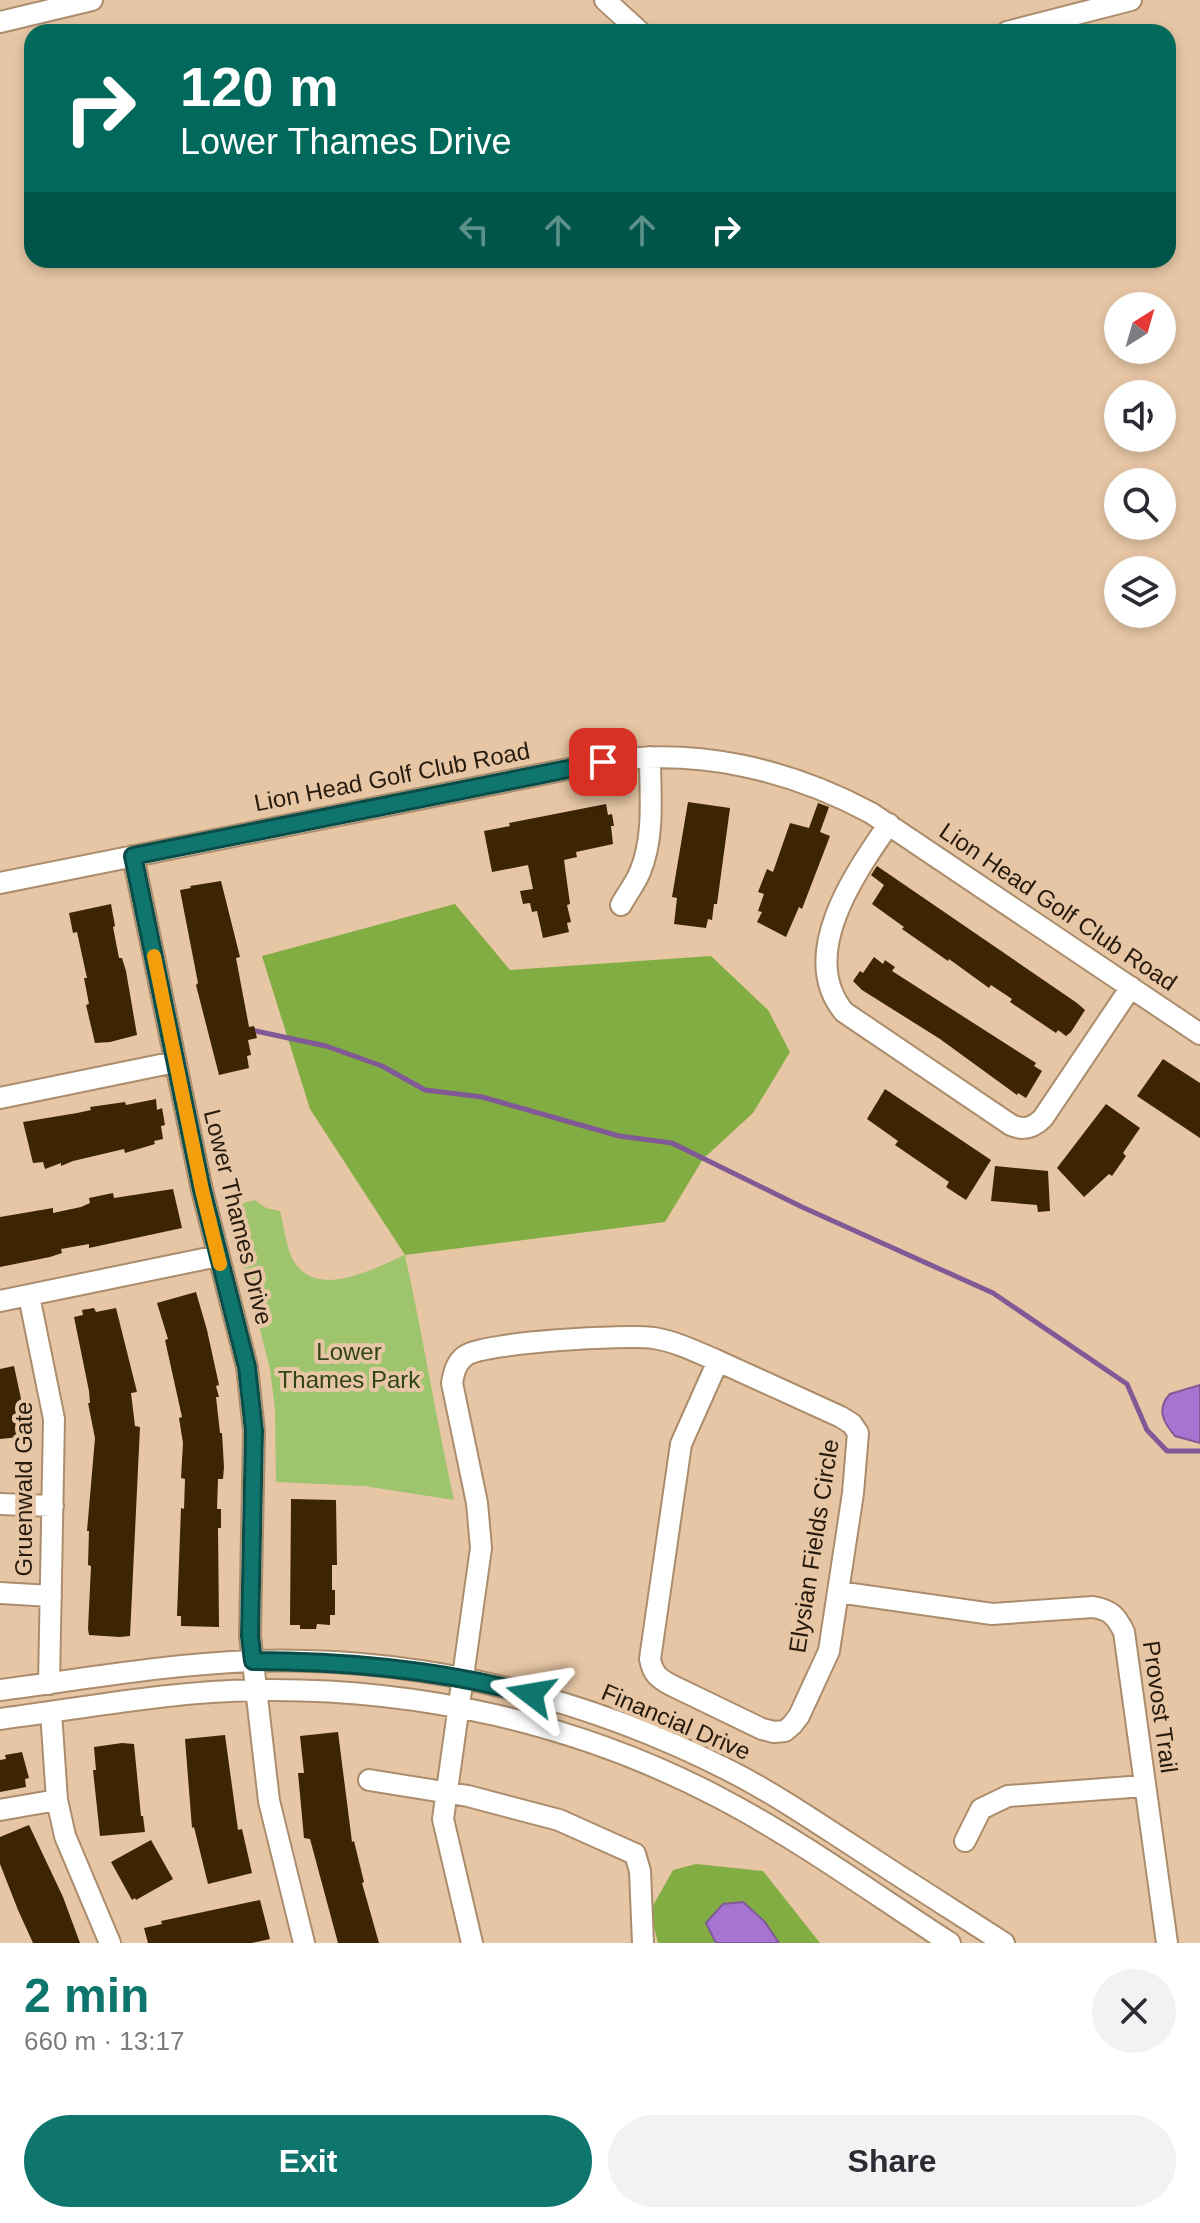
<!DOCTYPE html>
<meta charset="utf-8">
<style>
:root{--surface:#fff;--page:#f2f2f3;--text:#2b2b33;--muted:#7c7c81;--accent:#0f766e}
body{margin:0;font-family:Helvetica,sans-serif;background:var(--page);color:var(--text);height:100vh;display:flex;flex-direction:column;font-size:30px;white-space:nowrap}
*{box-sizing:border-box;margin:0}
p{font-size:26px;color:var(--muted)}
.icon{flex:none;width:44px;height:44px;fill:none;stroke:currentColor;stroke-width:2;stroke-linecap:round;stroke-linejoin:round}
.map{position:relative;height:1943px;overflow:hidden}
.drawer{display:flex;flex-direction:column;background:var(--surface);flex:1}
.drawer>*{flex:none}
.guide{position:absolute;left:24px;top:24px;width:1152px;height:244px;border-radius:24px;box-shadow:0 4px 12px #0003;background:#00695c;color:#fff;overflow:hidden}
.needle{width:52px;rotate:37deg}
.controls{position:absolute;left:1104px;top:292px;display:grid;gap:16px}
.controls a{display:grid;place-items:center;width:72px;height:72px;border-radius:50%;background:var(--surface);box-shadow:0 4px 12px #0003;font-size:40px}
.pin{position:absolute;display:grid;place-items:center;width:68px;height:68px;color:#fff;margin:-34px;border-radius:16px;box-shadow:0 4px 12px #0006}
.me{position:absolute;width:88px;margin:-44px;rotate:284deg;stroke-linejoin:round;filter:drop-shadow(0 0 6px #0008)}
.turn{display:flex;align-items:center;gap:28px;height:168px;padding:0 24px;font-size:36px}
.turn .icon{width:104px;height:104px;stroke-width:2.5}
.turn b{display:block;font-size:56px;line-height:68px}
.lanes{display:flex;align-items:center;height:76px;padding:0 24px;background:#0003;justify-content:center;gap:40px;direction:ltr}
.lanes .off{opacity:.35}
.round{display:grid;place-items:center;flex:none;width:84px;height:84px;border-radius:42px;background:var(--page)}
.overview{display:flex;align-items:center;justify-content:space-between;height:136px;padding:0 24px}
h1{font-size:48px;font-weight:800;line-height:60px;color:var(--accent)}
.action{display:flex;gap:16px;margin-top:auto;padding:16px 24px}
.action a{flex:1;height:92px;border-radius:48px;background:var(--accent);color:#fff;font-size:32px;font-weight:800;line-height:92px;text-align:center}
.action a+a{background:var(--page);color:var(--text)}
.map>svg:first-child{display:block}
</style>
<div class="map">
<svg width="1200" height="1943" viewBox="0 0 1200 1943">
<rect width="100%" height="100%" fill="#e6c6a4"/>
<path fill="#9ec46d" d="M 255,1200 L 266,1208 L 280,1211 C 284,1226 286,1247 293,1260 C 317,1301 374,1268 405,1255 C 423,1337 436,1418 454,1500 L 364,1486 L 276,1482 L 275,1409 L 270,1369 L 229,1207 Z"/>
<path fill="#81ad43" d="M 455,904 L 510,970 L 711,956 L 768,1010 L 790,1052 L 753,1113 L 703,1159 L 665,1222 L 405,1255 L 310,1109 L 262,956 Z
M 696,1864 L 763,1871 L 820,1943 L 658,1943 L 650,1911 L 673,1870 Z"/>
<path fill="#a874d1" stroke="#815996" stroke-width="2" d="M 1200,1385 L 1200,1443 L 1175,1436 C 1163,1422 1156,1409 1170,1394 Z
M 743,1902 L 764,1921 L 779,1943 L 716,1943 L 706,1923 L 723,1904 Z"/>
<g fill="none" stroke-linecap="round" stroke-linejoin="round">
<path stroke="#815996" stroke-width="5" d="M 251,1030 L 326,1046 L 382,1066 L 425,1090 L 482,1097 L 619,1136 L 672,1143 L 802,1207 L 993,1293 L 1127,1384 L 1147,1430 L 1167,1451 L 1200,1451"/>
</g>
<path fill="#3c2404" d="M 688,802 L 730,808 L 717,904 L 714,904 L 712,920 L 708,919 L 706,928 L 674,924 L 677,898 L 672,897 Z
M 818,803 L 829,807 L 820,832 L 830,836 L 802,909 L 799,907 L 786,937 L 757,922 L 762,912 L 758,911 L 764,894 L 758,892 L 767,869 L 773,872 L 790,823 L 809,828 Z
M 606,804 L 608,815 L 612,814 L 614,826 L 611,826 L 613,844 L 576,852 L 577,857 L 564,860 L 570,904 L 567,905 L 571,922 L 567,923 L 569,932 L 543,938 L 537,911 L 532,912 L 530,903 L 523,904 L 520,891 L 533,889 L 528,865 L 492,872 L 484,831 L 510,826 L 509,823 Z
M 877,866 L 1077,1003 L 1085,1010 L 1071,1032 L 1066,1036 L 1058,1030 L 1056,1033 L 1010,1002 L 1012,999 L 991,985 L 989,988 L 949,959 L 948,961 L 902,929 L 904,927 L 872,904 L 884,885 L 871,875 Z
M 221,881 L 240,957 L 236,958 L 249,1027 L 254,1026 L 257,1038 L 248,1040 L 251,1055 L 247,1056 L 249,1068 L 219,1075 L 196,985 L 198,983 L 180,890 L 191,888 L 190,886 Z
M 111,904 L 115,926 L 113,927 L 119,958 L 122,958 L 126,971 L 137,1035 L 110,1042 L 95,1043 L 86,1005 L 89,1004 L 84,978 L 87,978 L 77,932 L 73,933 L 69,913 Z
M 874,957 L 883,964 L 885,960 L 895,967 L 892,971 L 1036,1063 L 1034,1066 L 1042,1071 L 1026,1098 L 1018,1093 L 1017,1095 L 940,1039 L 862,990 L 853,981 L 860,971 L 863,973 Z
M 1163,1059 L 1200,1083 L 1200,1138 L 1137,1096 Z
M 885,1089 L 991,1160 L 966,1200 L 946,1187 L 949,1182 L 895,1145 L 898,1141 L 867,1119 Z
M 156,1099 L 157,1110 L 162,1108 L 165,1125 L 161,1126 L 163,1139 L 154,1141 L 155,1144 L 125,1153 L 124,1149 L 73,1161 L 61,1166 L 61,1163 L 45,1169 L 43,1162 L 33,1163 L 23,1122 L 77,1113 L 91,1110 L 90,1107 L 125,1102 L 126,1105 Z
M 1106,1104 L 1140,1128 L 1123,1153 L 1126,1156 L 1112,1176 L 1109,1174 L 1084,1197 L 1057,1168 Z
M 995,1166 L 1048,1171 L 1050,1211 L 1038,1212 L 1037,1205 L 991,1201 Z
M 173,1189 L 182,1228 L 89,1248 L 89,1244 L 61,1249 L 62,1253 L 50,1257 L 0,1267 L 0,1217 L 53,1208 L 53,1213 L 81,1207 L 90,1203 L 89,1198 L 113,1193 L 114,1198 Z
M 196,1292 L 207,1330 L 219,1385 L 216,1386 L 219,1397 L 216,1397 L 220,1433 L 222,1433 L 224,1467 L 223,1479 L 218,1479 L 217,1509 L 221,1509 L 221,1528 L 218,1528 L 219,1627 L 181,1626 L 181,1616 L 177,1616 L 181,1508 L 184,1509 L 185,1479 L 181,1478 L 183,1443 L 179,1418 L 182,1417 L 165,1340 L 168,1339 L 157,1303 Z
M 94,1308 L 96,1312 L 116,1308 L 137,1392 L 131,1393 L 135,1426 L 140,1427 L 130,1636 L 120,1637 L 89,1635 L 88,1629 L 91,1566 L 88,1565 L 89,1531 L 87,1531 L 95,1438 L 88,1403 L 90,1403 L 89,1391 L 74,1317 L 83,1315 L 82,1310 Z
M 14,1366 L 23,1408 L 25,1407 L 29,1436 L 0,1439 L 0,1369 Z
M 291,1499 L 336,1500 L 337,1565 L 332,1565 L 332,1590 L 335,1590 L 335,1615 L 330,1615 L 330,1625 L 317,1624 L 316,1629 L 300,1629 L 300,1625 L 290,1625 Z
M 338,1732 L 352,1842 L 354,1841 L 364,1882 L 362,1883 L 379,1943 L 338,1943 L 310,1839 L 304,1838 L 298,1773 L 304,1773 L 300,1736 Z
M 225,1735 L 238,1830 L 242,1829 L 252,1873 L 208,1884 L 194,1827 L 192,1828 L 185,1739 Z
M 122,1743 L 134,1744 L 141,1816 L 143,1816 L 145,1832 L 100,1836 L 93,1770 L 96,1770 L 94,1747 Z
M 22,1752 L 29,1778 L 25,1779 L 26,1787 L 0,1792 L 0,1760 L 6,1759 L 5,1755 Z
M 29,1825 L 63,1897 L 80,1943 L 33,1943 L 18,1910 L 0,1864 L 0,1837 Z
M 151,1840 L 173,1879 L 136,1900 L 135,1898 L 132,1900 L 111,1862 Z
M 260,1900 L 270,1939 L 252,1943 L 148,1943 L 144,1928 L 162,1924 L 161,1921 Z"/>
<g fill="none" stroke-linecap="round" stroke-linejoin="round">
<g stroke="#ab8d6c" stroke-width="24">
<path id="minor" d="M 605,0 L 640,32
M 0,22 L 92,0
M 1007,32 L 1131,0
M 889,824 C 855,873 797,955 844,1012 L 1011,1125 C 1024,1131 1033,1128 1043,1118 L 1131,987
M 133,856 L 202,1190 L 247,1367 L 254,1431 L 250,1636 L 269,1801 L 304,1943
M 0,883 L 603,762 C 695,747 789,769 871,813 L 1200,1034
M 621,905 C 627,894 635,884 640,872 C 655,836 650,795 650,757
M 0,1098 L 175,1062
M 29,1296 L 54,1419 L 49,1684
M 0,1301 L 218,1256
M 718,1361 L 841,1417 L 852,1424 L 858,1433 L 853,1493 L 829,1651 L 799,1716 L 792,1725 L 785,1731 L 774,1732 L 762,1729 L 671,1685 C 658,1678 653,1674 650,1659 L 681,1444 Z
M 0,1504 L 53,1506
M 838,1592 L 992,1614 L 1093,1607 C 1111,1610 1116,1616 1124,1632 L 1167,1943
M 0,1593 L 51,1596
M 0,1690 C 84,1679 168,1664 253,1661 C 419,1656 584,1696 732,1772 C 777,1795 819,1824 861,1851 C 908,1882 956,1912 1004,1943
M 51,1712 L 57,1800 L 65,1836 L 110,1943
M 0,1719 C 85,1708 172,1691 259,1690 C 418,1688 578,1723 720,1798 C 800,1840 874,1894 950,1943
M 369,1780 L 468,1796 L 559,1820 L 635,1854 L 640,1871 L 643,1943
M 0,1810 L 57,1800
M 965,1841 L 981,1809 L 1008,1796 L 1144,1786
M 472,1943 L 443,1819 L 481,1548 L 477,1503 L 452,1383 C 454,1372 456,1363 465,1356 C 484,1342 628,1334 654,1338 C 677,1342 697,1352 718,1361"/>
</g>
<use href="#minor" stroke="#fff" stroke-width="20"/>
</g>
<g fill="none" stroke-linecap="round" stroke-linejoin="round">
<g stroke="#0a4d48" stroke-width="20">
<path id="route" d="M 531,1694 C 440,1670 347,1661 253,1661 L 250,1636 L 254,1431 L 247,1367 L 202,1190 L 133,856 L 603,762"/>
</g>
<use href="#route" stroke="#0f766e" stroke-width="14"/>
<path stroke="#f59e0b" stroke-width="14" d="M 154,956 L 202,1190 L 220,1264"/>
</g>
<g text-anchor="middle" stroke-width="8" stroke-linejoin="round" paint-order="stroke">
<g font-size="24" fill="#271b0e" stroke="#e6c6a4">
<text transform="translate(392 777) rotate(-11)" y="8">Lion Head Golf Club Road</text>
<text transform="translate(1058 907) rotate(34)" y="8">Lion Head Golf Club Road</text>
<text transform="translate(238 1217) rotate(76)" y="8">Lower Thames Drive</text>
<text transform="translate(24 1489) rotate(-90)" y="8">Gruenwald Gate</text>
<text transform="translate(814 1546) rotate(-81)" y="8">Elysian Fields Circle</text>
<text transform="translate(1160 1707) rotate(82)" y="8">Provost Trail</text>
<text transform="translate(676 1722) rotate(23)" y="8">Financial Drive</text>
</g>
<g font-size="24" fill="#324419" stroke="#e6c6a4">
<text x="349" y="1360">Lower<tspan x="349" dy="28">Thames Park</tspan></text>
</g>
</g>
</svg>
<div class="controls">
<a><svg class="needle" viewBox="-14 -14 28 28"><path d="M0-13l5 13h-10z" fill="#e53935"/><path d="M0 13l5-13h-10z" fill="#7c7c81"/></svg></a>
<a><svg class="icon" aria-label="sound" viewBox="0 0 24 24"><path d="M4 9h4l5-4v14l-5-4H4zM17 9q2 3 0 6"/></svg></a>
<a><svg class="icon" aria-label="search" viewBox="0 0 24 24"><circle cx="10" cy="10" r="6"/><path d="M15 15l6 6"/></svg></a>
<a><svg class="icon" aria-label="layers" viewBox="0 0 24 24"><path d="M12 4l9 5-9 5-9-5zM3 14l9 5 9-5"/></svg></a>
</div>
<div class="pin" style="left:603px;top:762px;background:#d93025"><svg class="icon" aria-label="arrive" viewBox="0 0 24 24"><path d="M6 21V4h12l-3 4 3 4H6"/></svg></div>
<svg class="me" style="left:531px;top:1694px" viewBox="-20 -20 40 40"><path d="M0-17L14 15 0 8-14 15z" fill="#0f766e" stroke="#fff" stroke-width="4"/></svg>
<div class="guide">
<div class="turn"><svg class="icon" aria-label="right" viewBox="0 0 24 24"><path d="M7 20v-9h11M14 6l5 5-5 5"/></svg><div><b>120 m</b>Lower Thames Drive</div></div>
<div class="lanes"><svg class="icon off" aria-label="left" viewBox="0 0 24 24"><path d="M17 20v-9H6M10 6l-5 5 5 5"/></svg><svg class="icon off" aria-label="ahead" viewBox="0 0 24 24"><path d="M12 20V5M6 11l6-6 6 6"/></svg><svg class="icon off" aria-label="ahead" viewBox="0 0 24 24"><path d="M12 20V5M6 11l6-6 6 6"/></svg><svg class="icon" aria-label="right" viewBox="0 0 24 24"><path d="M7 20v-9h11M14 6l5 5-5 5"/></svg></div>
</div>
</div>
<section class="drawer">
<div class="overview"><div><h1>2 min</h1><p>660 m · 13:17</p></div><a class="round"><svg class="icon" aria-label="close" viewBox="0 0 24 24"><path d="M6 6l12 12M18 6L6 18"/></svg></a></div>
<div class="action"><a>Exit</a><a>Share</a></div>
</section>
